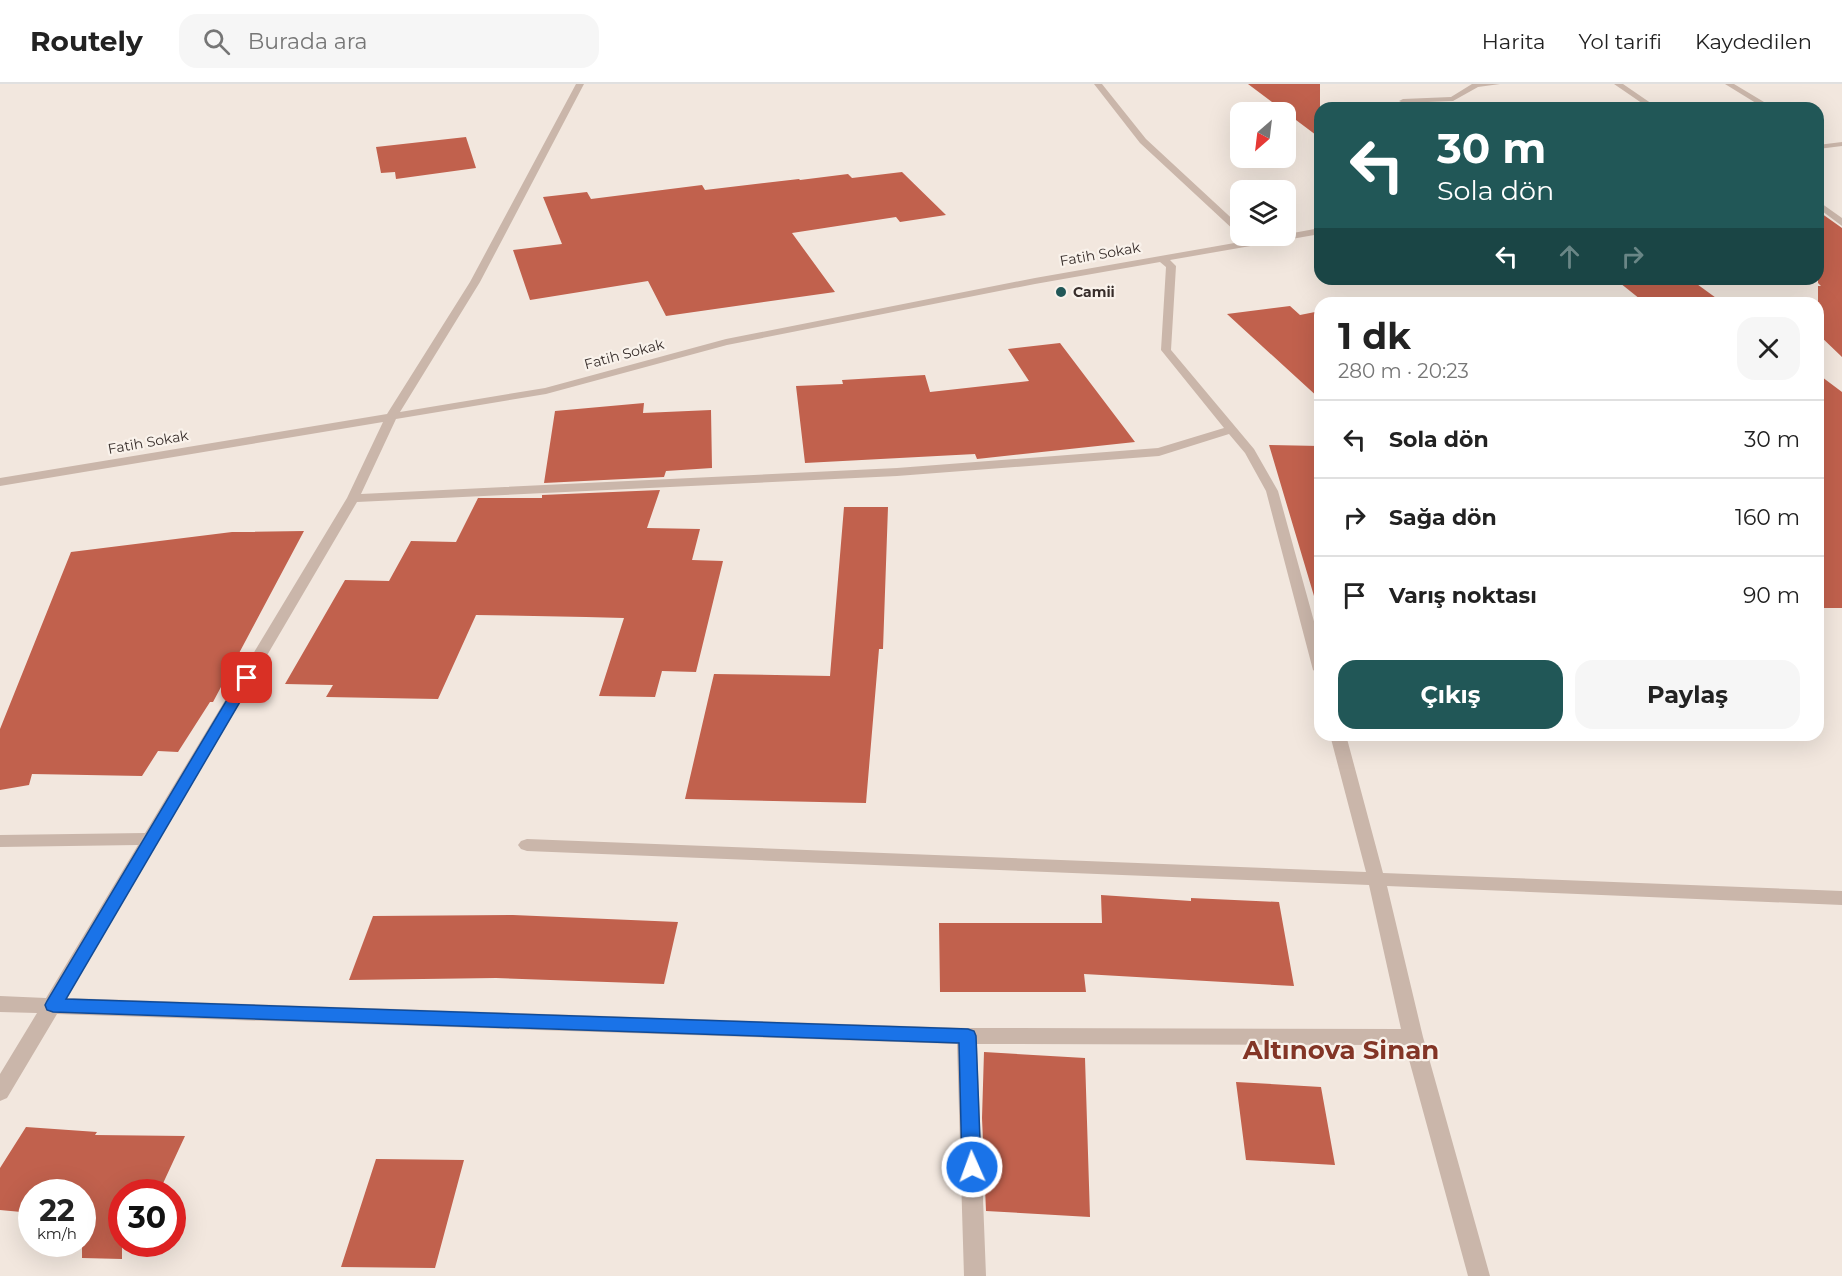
<!DOCTYPE html>
<html lang="tr">
<meta charset="utf-8">
<style>
:root{--surface:#fff;--page:#f6f6f6;--text:#222;--muted:#767676;--line:#e0e0e0;--accent:#215757}
body{margin:0;font-family:Montserrat,sans-serif;background:var(--page);color:var(--text);height:100vh;display:flex;flex-direction:column;font-size:22px;white-space:nowrap}
*{box-sizing:border-box;margin:0}
p{font-size:20px;color:var(--muted)}
.icon{flex:none;width:33px;height:33px;fill:none;stroke:currentColor;stroke-width:2;stroke-linecap:round;stroke-linejoin:round}
.map{position:relative;flex:1;overflow:hidden}
.drawer{position:absolute;left:1314px;top:213px;width:510px;height:444px;display:flex;flex-direction:column;background:var(--surface);border-radius:18px;box-shadow:0 6px 24px #0002}
.drawer>*{flex:none}
.top-card{position:absolute;left:1314px;top:18px;width:510px;height:183px;border-radius:18px;box-shadow:0 6px 24px #0002;background:#215757;color:#fff;overflow:hidden}
.needle{width:39px;rotate:208deg}
.controls{position:absolute;left:1230px;top:18px;display:grid;gap:12px}
.controls a{display:grid;place-items:center;width:66px;height:66px;border-radius:12px;background:var(--surface);box-shadow:0 6px 24px #0002;font-size:30px}
.speed{position:absolute;left:18px;top:1095px;display:flex;gap:12px;font-size:30px;font-weight:700;text-align:center}
.speed>*{display:grid;place-content:center;width:78px;height:78px;border-radius:50%;background:var(--surface);box-shadow:0 6px 24px #0002;line-height:1}
.speed small{font-size:15px;font-weight:400}
.speed .limit{border:9px solid #d22;background:#fff;color:#111}
.pin{position:absolute;display:grid;place-items:center;width:51px;height:51px;color:#fff;margin:-26px;border-radius:12px;box-shadow:0 3px 9px #0006}
.me{position:absolute;width:66px;margin:-33px;rotate:358deg;stroke-linejoin:round;filter:drop-shadow(0 0 4px #0008)}
.turn{display:flex;align-items:center;gap:21px;height:126px;padding:0 24px;font-size:27px}
.turn .icon{width:78px;height:78px;stroke-width:2.5}
.turn b{display:block;font-size:42px;line-height:51px}
.lanes{display:flex;align-items:center;height:57px;padding:0 24px;background:#0003;justify-content:center;gap:30px;direction:ltr}
.lanes .off{opacity:.35}
.round{display:grid;place-items:center;flex:none;width:63px;height:63px;border-radius:18px;background:var(--page)}
.overview{display:flex;align-items:center;justify-content:space-between;height:102px;padding:0 24px}
h1{font-size:36px;font-weight:700;line-height:45px}
.button{display:flex;gap:12px;margin-top:auto;padding:12px 24px}
.button a{flex:1;height:69px;border-radius:18px;background:var(--accent);color:#fff;font-size:24px;font-weight:700;line-height:69px;text-align:center}
.button a+a{background:var(--page);color:var(--text)}
ul{padding:0;list-style:none}
li{display:flex;align-items:center;gap:18px;height:78px;padding:0 24px;border-top:2px solid var(--line)}
li div{flex:1}
li b{display:block;font-size:22px}
li em{font-style:normal}
header{display:flex;align-items:center;gap:36px;box-sizing:border-box;height:84px;padding:0 30px;background:var(--surface);border-bottom:2px solid var(--line)}
header strong{font-size:28px}
nav{display:flex;gap:33px;margin-inline-start:auto;font-size:21px}
.search{width:420px;height:54px;background:var(--page);display:flex;align-items:center;gap:15px;box-sizing:border-box;padding:0 21px;border-radius:18px;color:var(--muted);font-size:22px}
.map>svg:first-child{display:block}
</style>
<header>
<strong>Routely</strong>
<div class="search"><svg class="icon" aria-label="search" viewBox="0 0 24 24"><circle cx="10" cy="10" r="6"/><path d="M15 15l6 6"/></svg>Burada ara</div>
<nav><a>Harita</a><a>Yol tarifi</a><a>Kaydedilen</a></nav>
</header>
<div class="map">
<svg width="1842" height="1192" viewBox="0 0 1842 1192">
<rect width="100%" height="100%" fill="#f2e7de"/>
<path fill="#c1614d" d="M 1248,0 L 1320,0 L 1320,54 Z
M 466,53 L 476,84 L 396,95 L 395,88 L 381,89 L 376,63 Z
M 902,88 L 946,131 L 900,138 L 896,133 L 792,149 L 835,208 L 666,232 L 648,197 L 530,216 L 513,166 L 562,160 L 543,113 L 587,108 L 591,115 L 702,101 L 705,106 L 799,95 L 800,96 L 848,90 L 852,94 Z
M 1818,127 L 1842,144 L 1842,273 L 1818,250 L 1818,202 L 1821,202 L 1818,199 Z
M 1615,195 L 1690,195 L 1723,219 L 1645,219 Z
M 1290,222 L 1300,231 L 1320,227 L 1320,315 L 1227,230 Z
M 1060,259 L 1135,358 L 977,375 L 975,370 L 805,379 L 796,302 L 843,300 L 842,296 L 925,291 L 930,308 L 1029,297 L 1008,265 Z
M 1818,290 L 1842,308 L 1842,524 L 1818,524 Z
M 644,319 L 643,329 L 711,326 L 712,384 L 666,387 L 664,393 L 544,399 L 555,327 Z
M 1269,361 L 1320,362 L 1320,511 L 1314,512 Z
M 660,406 L 647,444 L 700,445 L 692,476 L 723,477 L 696,588 L 662,587 L 655,613 L 599,612 L 624,534 L 586,533 L 476,531 L 438,615 L 326,613 L 333,601 L 285,600 L 345,496 L 389,497 L 411,457 L 456,458 L 478,414 L 542,414 L 542,411 Z
M 844,423 L 888,423 L 883,565 L 879,565 L 866,719 L 685,715 L 714,590 L 830,592 Z
M 304,447 L 213,618 L 210,618 L 178,668 L 158,667 L 142,692 L 32,690 L 29,701 L 0,706 L 0,645 L 71,468 L 232,448 Z
M 1101,811 L 1191,817 L 1191,814 L 1279,818 L 1294,902 L 1084,890 L 1086,908 L 940,908 L 939,839 L 1102,839 Z
M 513,831 L 678,838 L 664,900 L 496,894 L 349,896 L 373,832 Z
M 984,968 L 1085,974 L 1090,1133 L 986,1127 L 982,1034 Z
M 1236,998 L 1321,1003 L 1335,1081 L 1246,1076 Z
M 26,1043 L 97,1048 L 95,1051 L 185,1052 L 159,1108 L 122,1108 L 122,1175 L 82,1174 L 82,1108 L 32,1108 L 32,1129 L 0,1126 L 0,1084 Z
M 376,1075 L 464,1076 L 435,1184 L 341,1183 Z"/>
<g fill="none" stroke-linecap="round" stroke-linejoin="round">
<path fill="#cab6aa" fill-rule="evenodd" d="M 576,0 L 584,0 L 480,198 L 400,328 L 545,304 L 726,255 L 1035,194 L 1246,157 L 1242,152 L 1251,152 L 1255,156 L 1320,144 L 1320,150 L 1170,176 L 1176,182 L 1171,266 L 1254,365 L 1278,407 L 1320,559 L 1320,591 L 1313,586 L 1266,407 L 1245,369 L 1229,350 L 1159,372 L 897,392 L 357,418 L 66,914 L 967,944 L 1401,945 L 1369,801 L 527,767 L 521,765 L 518,761 L 521,757 L 527,755 L 1366,788 L 1330,651 L 1346,651 L 1383,789 L 1842,807 L 1842,821 L 1387,802 L 1423,953 L 1490,1192 L 1468,1192 L 1405,961 L 977,960 L 986,1192 L 964,1192 L 957,960 L 57,930 L 7,1014 L 0,1017 L 0,990 L 37,929 L 0,928 L 0,912 L 46,914 L 138,761 L 0,763 L 0,751 L 145,749 L 347,414 L 383,338 L 0,402 L 0,394 L 387,330 L 470,198 ZM 1160,178 L 1166,183 L 1161,266 L 1224,344 L 1158,364 L 897,384 L 361,410 L 396,335 L 546,310 L 727,261 L 1035,200 Z
M 1094,0 L 1102,0 L 1146,55 L 1240,142 L 1240,150 L 1237,149 L 1140,59 Z
M 1472,0 L 1500,0 L 1478,3 L 1453,17 L 1403,19 L 1399,17 L 1403,15 L 1451,13 Z
M 1614,0 L 1623,0 L 1658,24 L 1649,24 Z
M 1725,0 L 1734,0 L 1774,24 L 1764,24 Z
M 1842,58 L 1842,62 L 1818,65 L 1818,61 Z
M 1818,117 L 1842,134 L 1842,142 L 1818,124 Z"/>
</g>
<path fill="#1a73e8" stroke="#114b97" stroke-width="1.5" d="M 247,590 L 254,594 L 66,915 L 968,945 L 974,947 L 976,952 L 981,1083 L 978,1089 L 972,1091 L 965,1089 L 962,1083 L 959,959 L 53,928 L 47,926 L 45,921 L 47,917 L 240,594 Z"/>
<circle fill="#215757" stroke="#f9f2eb" stroke-width="2" cx="1061" cy="208" r="6"/>
<g text-anchor="middle" stroke-width="4.5" stroke-linejoin="round" paint-order="stroke">
<g font-size="14" fill="#372d2a" stroke="#f9f2eb">
<text transform="translate(1100 170) rotate(-10)" y="5">Fatih Sokak</text>
<text transform="translate(624 270) rotate(-15)" y="5">Fatih Sokak</text>
<text transform="translate(148 358) rotate(-10)" y="5">Fatih Sokak</text>
</g>
<g font-size="14" font-weight="bold" fill="#372d2a" stroke="#f9f2eb" text-anchor="start">
<text x="1073" y="213">Camii</text>
</g>
<g font-size="26" font-weight="bold" fill="#833526" stroke="#f9f2eb">
<text x="1341" y="975">Altınova Sinan</text>
</g>
</g>
</svg>
<div class="controls">
<a><svg class="needle" viewBox="-14 -14 28 28"><path d="M0-13l5 13h-10z" fill="#e53935"/><path d="M0 13l5-13h-10z" fill="#767676"/></svg></a>
<a><svg class="icon" aria-label="layers" viewBox="0 0 24 24"><path d="M12 4l9 5-9 5-9-5zM3 14l9 5 9-5"/></svg></a>
</div>
<div class="speed"><div>22<small>km/h</small></div><div class="limit">30</div></div>
<div class="pin" style="left:247px;top:594px;background:#d93025"><svg class="icon" aria-label="arrive" viewBox="0 0 24 24"><path d="M6 21V4h12l-3 4 3 4H6"/></svg></div>
<svg class="me" style="left:972px;top:1083px" viewBox="-20 -20 40 40"><circle r="17" fill="#1a73e8" stroke="#fff" stroke-width="3"/><path d="M0-11L8 9 0 5-8 9z" fill="#fff"/></svg>
<div class="top-card">
<div class="turn"><svg class="icon" aria-label="left" viewBox="0 0 24 24"><path d="M17 20v-9H6M10 6l-5 5 5 5"/></svg><div><b>30 m</b>Sola dön</div></div>
<div class="lanes"><svg class="icon" aria-label="left" viewBox="0 0 24 24"><path d="M17 20v-9H6M10 6l-5 5 5 5"/></svg><svg class="icon off" aria-label="ahead" viewBox="0 0 24 24"><path d="M12 20V5M6 11l6-6 6 6"/></svg><svg class="icon off" aria-label="right" viewBox="0 0 24 24"><path d="M7 20v-9h11M14 6l5 5-5 5"/></svg></div>
</div>
<section class="drawer">
<div class="overview"><div><h1>1 dk</h1><p>280 m · 20:23</p></div><a class="round"><svg class="icon" aria-label="close" viewBox="0 0 24 24"><path d="M6 6l12 12M18 6L6 18"/></svg></a></div>
<ul>
<li><svg class="icon" aria-label="left" viewBox="0 0 24 24"><path d="M17 20v-9H6M10 6l-5 5 5 5"/></svg><div><b>Sola dön</b></div><em>30 m</em></li>
<li><svg class="icon" aria-label="right" viewBox="0 0 24 24"><path d="M7 20v-9h11M14 6l5 5-5 5"/></svg><div><b>Sağa dön</b></div><em>160 m</em></li>
<li><svg class="icon" aria-label="arrive" viewBox="0 0 24 24"><path d="M6 21V4h12l-3 4 3 4H6"/></svg><div><b>Varış noktası</b></div><em>90 m</em></li>
</ul>
<div class="button"><a>Çıkış</a><a>Paylaş</a></div>
</section>
</div>
